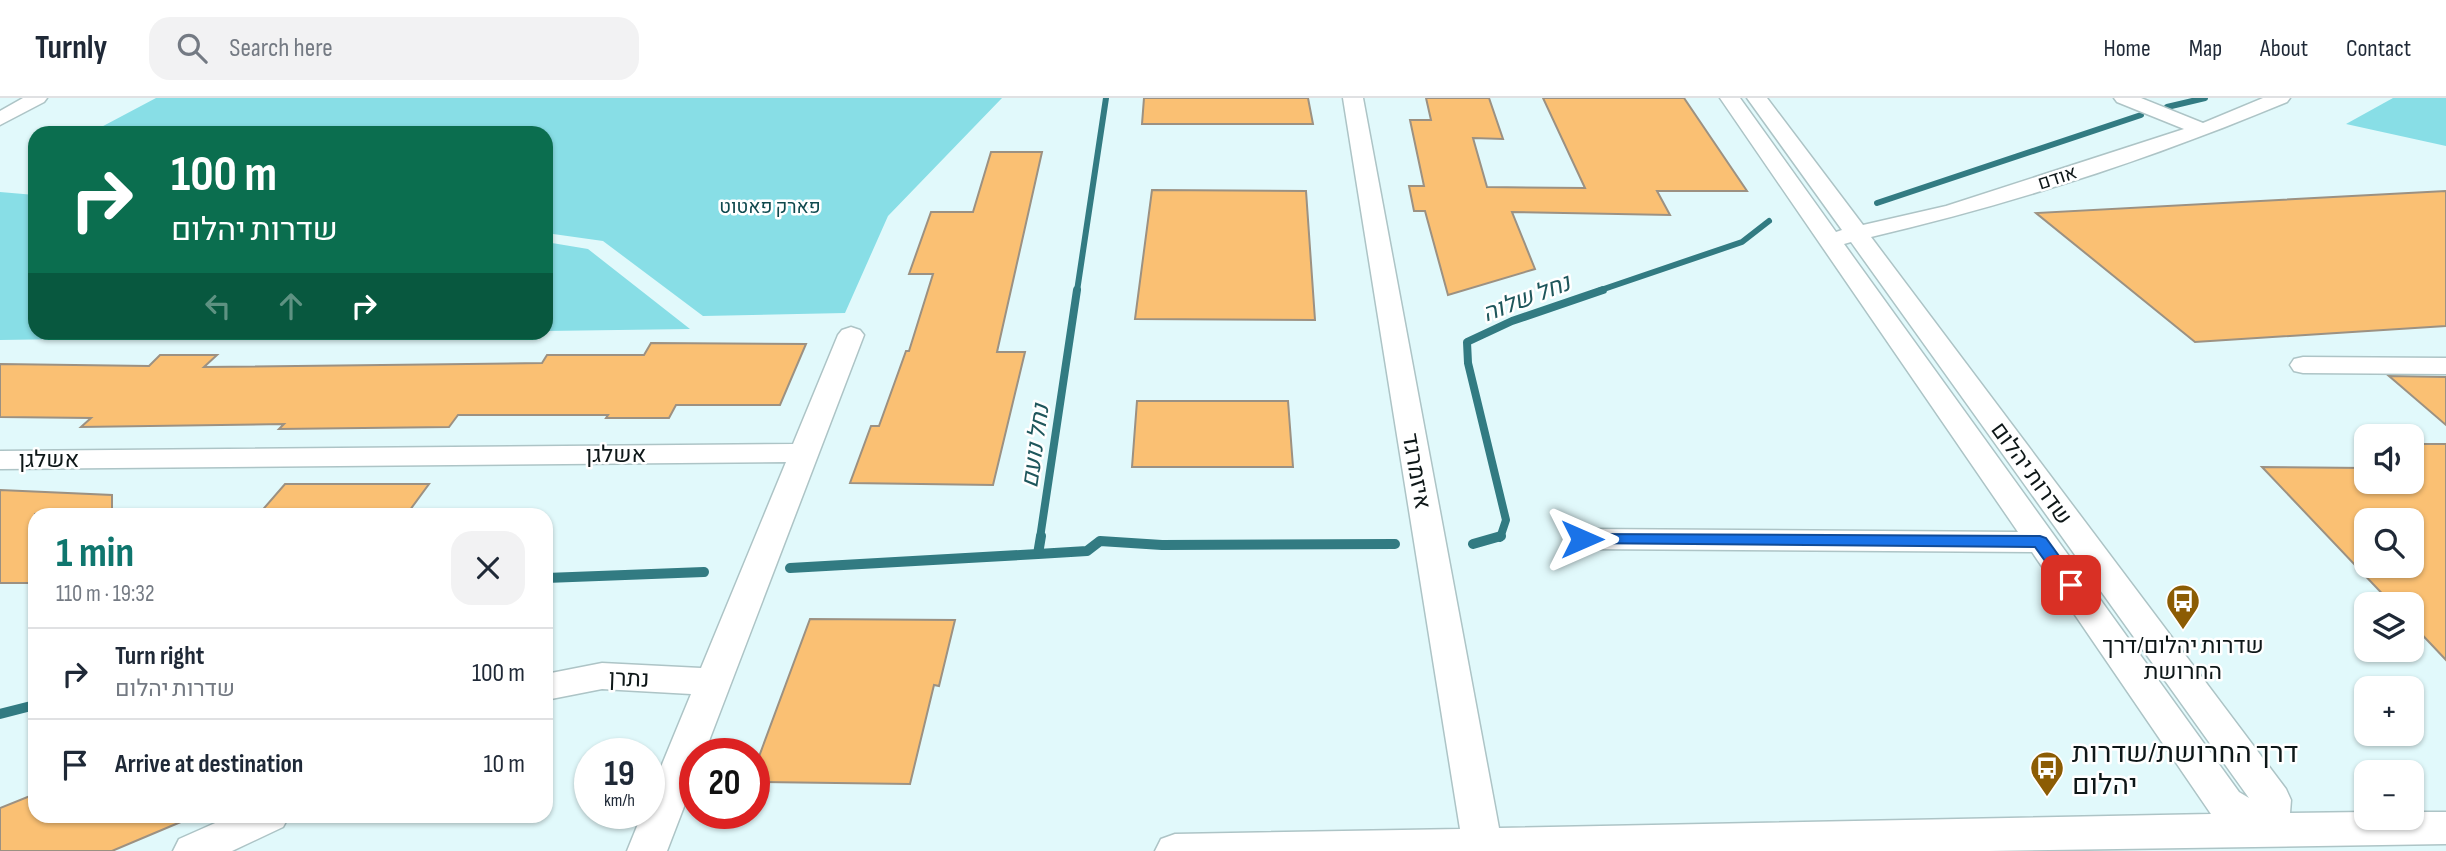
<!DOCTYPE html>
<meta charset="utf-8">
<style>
:root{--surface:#fff;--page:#f2f2f3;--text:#1f2937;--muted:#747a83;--line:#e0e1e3;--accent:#0f766e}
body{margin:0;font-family:"Sofia Sans Condensed",Heebo,sans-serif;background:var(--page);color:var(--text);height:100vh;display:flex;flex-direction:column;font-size:26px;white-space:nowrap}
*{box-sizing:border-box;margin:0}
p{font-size:23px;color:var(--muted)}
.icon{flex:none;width:38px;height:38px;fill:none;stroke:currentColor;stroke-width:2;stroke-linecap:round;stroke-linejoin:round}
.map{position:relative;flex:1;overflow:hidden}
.sheet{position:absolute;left:28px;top:410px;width:525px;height:315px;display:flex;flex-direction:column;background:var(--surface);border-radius:21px;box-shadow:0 2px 5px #0004}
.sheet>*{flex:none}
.top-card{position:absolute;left:28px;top:28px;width:525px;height:214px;border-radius:21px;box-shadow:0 2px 5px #0004;background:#0b6e4f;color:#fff;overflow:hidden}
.fabs{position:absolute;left:2354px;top:326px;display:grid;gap:14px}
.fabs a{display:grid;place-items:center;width:70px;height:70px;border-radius:14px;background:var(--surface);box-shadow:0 2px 5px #0004;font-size:35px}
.speed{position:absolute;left:574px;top:640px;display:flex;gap:14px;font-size:35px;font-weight:700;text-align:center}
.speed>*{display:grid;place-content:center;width:91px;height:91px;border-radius:50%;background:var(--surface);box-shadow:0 2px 5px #0004;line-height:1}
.speed small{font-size:18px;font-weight:400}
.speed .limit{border:10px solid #d22;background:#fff;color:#111}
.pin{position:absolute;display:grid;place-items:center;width:60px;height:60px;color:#fff;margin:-30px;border-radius:14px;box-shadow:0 4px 10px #0006}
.me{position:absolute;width:77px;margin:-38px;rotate:90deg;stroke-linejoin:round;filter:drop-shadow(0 0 5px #0008)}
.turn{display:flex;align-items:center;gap:24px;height:147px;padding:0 28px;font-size:32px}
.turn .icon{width:91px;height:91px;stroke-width:2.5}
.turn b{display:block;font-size:49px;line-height:60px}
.lanes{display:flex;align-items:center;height:66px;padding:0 28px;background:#0003;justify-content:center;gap:35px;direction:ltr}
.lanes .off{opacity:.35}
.round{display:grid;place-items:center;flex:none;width:74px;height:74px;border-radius:21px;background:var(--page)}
.headline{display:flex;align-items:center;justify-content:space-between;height:119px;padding:0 28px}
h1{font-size:42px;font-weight:700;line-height:52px;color:var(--accent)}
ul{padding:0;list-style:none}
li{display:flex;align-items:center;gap:21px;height:91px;padding:0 28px;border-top:2px solid var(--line)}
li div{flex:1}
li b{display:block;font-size:26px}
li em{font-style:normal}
header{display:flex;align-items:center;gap:42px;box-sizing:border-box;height:98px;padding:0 35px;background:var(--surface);border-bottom:2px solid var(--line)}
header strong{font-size:33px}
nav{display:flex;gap:38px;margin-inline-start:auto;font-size:24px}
.search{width:490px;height:63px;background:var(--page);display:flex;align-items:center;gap:18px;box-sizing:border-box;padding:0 24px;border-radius:21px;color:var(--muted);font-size:26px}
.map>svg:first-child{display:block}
</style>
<header>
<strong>Turnly</strong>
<div class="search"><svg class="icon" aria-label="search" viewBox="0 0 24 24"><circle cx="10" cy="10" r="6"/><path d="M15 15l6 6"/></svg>Search here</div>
<nav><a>Home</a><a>Map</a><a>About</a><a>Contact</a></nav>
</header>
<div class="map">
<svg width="2446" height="753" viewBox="0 0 2446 753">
<rect width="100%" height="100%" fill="#e1f9fb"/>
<path fill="#88dee6" d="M 156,0 L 1002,0 L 888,118 L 845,215 L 703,218 L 603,143 L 546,135 L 546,35 L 90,35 Z
M 2393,0 L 2446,0 L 2446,48 L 2346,26 Z
M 0,94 L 35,97 L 35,234 L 483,235 L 0,242 Z
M 546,144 L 588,151 L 690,231 L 546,233 Z"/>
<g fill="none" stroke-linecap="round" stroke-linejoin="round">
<path stroke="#327b82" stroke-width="6" d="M 2167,9 L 2205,0
M 1877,105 L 2141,17
M 1077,193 L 1106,0
M 1598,193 L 1742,144 L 1769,123"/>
<path stroke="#327b82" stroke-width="8" d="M 1040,440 L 1077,192
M 1500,440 L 1506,422 L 1468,265 L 1467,244 L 1512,223 L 1603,192"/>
<path stroke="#327b82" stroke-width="10" d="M 1473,446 L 1501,438
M 1038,456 L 1087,453 L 1100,443 L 1162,447 L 1395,446
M 790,470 L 1038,456 L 1041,438
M 546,480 L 704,474
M 0,616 L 35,607"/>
</g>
<path fill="#fac073" stroke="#9c9182" stroke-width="2" fill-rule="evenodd" d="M 1144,0 L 1308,0 L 1313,26 L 1142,26 Z
M 1426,0 L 1489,0 L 1503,41 L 1473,40 L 1487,89 L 1585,90 L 1543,0 L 1684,0 L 1747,93 L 1657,93 L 1670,117 L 1512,114 L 1535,171 L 1448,197 L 1425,113 L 1414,113 L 1409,88 L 1424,88 L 1410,22 L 1431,22 Z
M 991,54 L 1042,54 L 997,254 L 1025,254 L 993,387 L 850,385 L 871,328 L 879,328 L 906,253 L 909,253 L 933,176 L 909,176 L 931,114 L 973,114 Z
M 1152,92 L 1306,93 L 1315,222 L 1135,221 Z
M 2446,93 L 2446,228 L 2195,244 L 2036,115 Z
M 651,245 L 806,246 L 780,307 L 676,307 L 669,320 L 606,320 L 608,317 L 458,317 L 449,329 L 279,331 L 284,326 L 81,329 L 91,320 L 0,319 L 0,266 L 149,268 L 160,257 L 217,257 L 204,269 L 542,265 L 547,257 L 644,257 Z
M 2389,278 L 2446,279 L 2446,327 Z
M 1137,303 L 1288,303 L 1293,369 L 1132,369 Z
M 2412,346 L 2446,346 L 2446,562 L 2412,526 L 2412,506 L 2392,506 L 2262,369 L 2366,370 L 2366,383 L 2412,383 ZM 2366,422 L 2412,422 L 2412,467 L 2366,467 Z
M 285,386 L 429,386 L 407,416 L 259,416 Z
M 0,392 L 112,397 L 112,416 L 35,416 L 35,485 L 0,485 Z
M 810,521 L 955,522 L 939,588 L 934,587 L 910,686 L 754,684 L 754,672 Z
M 35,696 L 35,718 L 195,718 L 112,753 L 0,753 L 0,710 Z"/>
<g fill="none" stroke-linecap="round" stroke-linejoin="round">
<g stroke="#adc4c6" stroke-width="3">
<path id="minor" d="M 23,0 L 47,0 L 44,4 L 0,27 L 0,13 Z
M 1343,0 L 1363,0 L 1499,730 L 2211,716 L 2032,454 L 1582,451 L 1571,448 L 1566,441 L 1571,434 L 1582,431 L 2018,434 L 1720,0 L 1740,0 L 1836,134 L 1842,132 L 1747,0 L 1767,0 L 1863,127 L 1946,108 L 2184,31 L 2117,4 L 2114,0 L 2141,0 L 2203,25 L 2263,0 L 2290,0 L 2287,4 C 2153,60 2013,106 1871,139 L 2286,691 L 2291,702 L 2290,715 L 2366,714 L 2366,719 L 2412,719 L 2412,714 L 2446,714 L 2446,746 L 1988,753 L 1155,753 L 1161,741 L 1175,736 L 1460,731 ZM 1851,144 L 2249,700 L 2239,694 L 1844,146 Z
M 851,229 L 860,232 L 864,237 L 704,656 L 695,656 L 695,680 L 667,753 L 627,753 L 642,716 L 649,716 L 649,698 L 691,596 L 602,591 L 546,602 L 546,576 L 602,565 L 701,570 L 786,364 L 0,371 L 0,353 L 793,346 L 838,237 L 842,232 Z
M 2303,259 L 2446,260 L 2446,276 L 2303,275 L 2294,273 L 2290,267 L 2294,261 Z
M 231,718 L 289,718 L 283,729 L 232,753 L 173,753 L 179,741 Z"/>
</g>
<use href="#minor" fill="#fff" fill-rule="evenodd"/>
</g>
<path fill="#1a73e8" stroke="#114b97" stroke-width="2" d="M 1582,436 L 2040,438 L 2046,440 L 2080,487 L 2077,491 L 2065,491 L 2035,449 L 1576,445 L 1573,441 Z"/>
<defs>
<g id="bus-pin" transform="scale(1.75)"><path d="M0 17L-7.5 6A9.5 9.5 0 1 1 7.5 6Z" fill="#8c5c04" stroke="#fff"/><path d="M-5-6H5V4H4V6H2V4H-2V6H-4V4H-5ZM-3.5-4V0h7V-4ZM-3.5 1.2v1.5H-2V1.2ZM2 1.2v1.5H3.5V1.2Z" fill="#fff"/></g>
</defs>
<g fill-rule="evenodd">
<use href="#bus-pin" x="2183" y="503"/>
<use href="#bus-pin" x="2047" y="670"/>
</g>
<g text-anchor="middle" stroke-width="5" stroke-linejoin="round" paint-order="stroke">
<g font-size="19" fill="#0e1718" stroke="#fff">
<text transform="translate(2057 79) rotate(-18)" y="7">אודם</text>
</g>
<g font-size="19" fill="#0e494e" stroke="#fff">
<text x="770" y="115">פארק פאטוט</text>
</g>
<g font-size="23" fill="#0e1718" stroke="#fff">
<text x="616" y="364">אשלגן</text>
<text x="49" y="369">אשלגן</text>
<text transform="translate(1417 373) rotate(80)" y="8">איזמרגד</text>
<text transform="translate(2032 375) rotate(54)" y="8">שדרות יהלום</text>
<text transform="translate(629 580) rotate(2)" y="8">נתרן</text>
</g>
<g font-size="23" fill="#0e1718" stroke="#fff">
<text x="2183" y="555">שדרות יהלום/דרך<tspan x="2183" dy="26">החרושת</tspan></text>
</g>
<g font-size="24" font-style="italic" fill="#1e565b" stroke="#fff">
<text transform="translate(1526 200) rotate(-21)" y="8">נחל שלוה</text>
<text transform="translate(1035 348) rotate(-82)" y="8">נחל נועם</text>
</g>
<g font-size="28" fill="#0e1718" stroke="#fff" text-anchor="start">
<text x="2072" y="664">דרך החרושת/שדרות<tspan x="2072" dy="32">יהלום</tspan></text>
</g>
</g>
</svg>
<div class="fabs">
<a><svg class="icon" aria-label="sound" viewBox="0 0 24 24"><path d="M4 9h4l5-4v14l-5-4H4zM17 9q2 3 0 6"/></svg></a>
<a><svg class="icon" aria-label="search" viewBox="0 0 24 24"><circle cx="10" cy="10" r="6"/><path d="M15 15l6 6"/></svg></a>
<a><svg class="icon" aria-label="layers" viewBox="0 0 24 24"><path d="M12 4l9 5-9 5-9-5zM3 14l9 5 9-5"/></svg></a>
<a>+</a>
<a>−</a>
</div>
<div class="speed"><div>19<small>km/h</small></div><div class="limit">20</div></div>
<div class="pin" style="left:2071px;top:487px;background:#d93025"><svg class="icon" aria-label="arrive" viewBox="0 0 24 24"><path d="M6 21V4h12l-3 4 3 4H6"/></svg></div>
<svg class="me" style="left:1582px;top:441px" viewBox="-20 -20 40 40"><path d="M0-17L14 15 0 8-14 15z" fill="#1a73e8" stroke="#fff" stroke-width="4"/></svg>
<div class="top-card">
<div class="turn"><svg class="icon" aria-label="right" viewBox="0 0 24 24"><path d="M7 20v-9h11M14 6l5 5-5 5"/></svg><div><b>100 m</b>שדרות יהלום</div></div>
<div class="lanes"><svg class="icon off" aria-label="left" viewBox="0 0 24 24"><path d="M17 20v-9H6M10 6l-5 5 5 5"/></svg><svg class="icon off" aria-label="ahead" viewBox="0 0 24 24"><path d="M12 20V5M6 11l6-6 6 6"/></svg><svg class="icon" aria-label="right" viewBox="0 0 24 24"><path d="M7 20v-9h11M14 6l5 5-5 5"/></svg></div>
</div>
<section class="sheet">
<div class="headline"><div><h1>1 min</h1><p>110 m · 19:32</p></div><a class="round"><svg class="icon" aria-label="close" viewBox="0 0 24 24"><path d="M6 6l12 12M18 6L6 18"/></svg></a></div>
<ul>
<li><svg class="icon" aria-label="right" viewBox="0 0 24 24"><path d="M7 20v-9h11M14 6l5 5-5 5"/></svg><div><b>Turn right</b><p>שדרות יהלום</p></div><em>100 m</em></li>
<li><svg class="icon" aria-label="arrive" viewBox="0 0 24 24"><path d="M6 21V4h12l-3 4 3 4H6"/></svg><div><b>Arrive at destination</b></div><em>10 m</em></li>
</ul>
</section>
</div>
